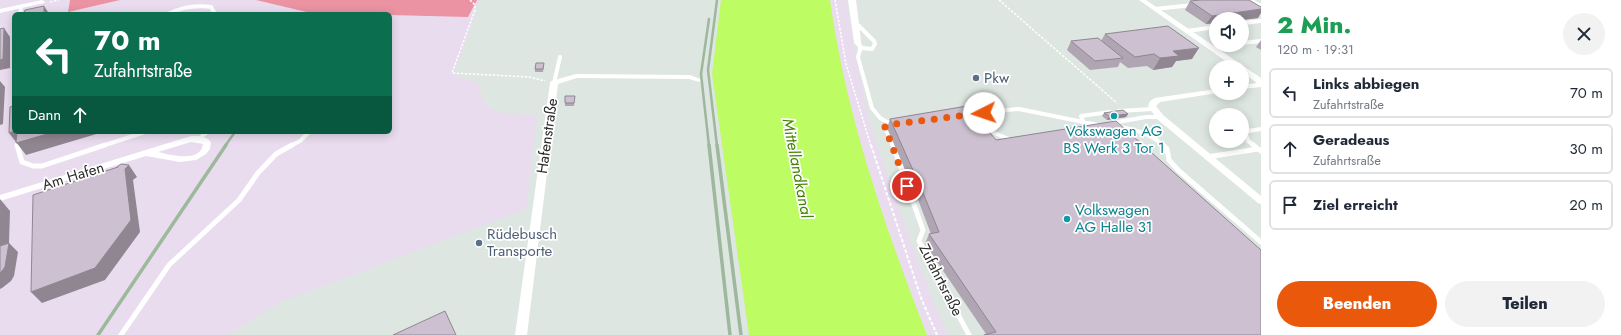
<!DOCTYPE html>
<html lang="de">
<meta charset="utf-8">
<style>
:root{--surface:#fff;--page:#f2f2f3;--text:#1f2937;--muted:#747a83;--line:#e0e1e3;--accent:#ea580c}
body{margin:0;font-family:Jost,sans-serif;background:var(--page);color:var(--text);height:100vh;display:flex;flex-direction:column;font-size:15px;white-space:nowrap}
*{box-sizing:border-box;margin:0}
p{font-size:13px;color:var(--muted)}
.icon{flex:none;width:22px;height:22px;fill:none;stroke:currentColor;stroke-width:2;stroke-linecap:round;stroke-linejoin:round}
.map{position:relative;flex:1;overflow:hidden}
.details{display:flex;flex-direction:column;background:var(--surface);width:360px}
.details>*{flex:none}
.top-card{position:absolute;left:12px;top:12px;width:380px;height:122px;border-radius:6px;box-shadow:0 2px 10px #0003;background:#0b6e4f;color:#fff;overflow:hidden}
.tools{position:absolute;left:1209px;top:12px;display:grid;gap:8px}
.tools a{display:grid;place-items:center;width:40px;height:40px;border-radius:50%;background:var(--surface);box-shadow:0 2px 10px #0003;font-size:20px}
.pin{position:absolute;display:grid;place-items:center;width:34px;height:34px;color:#fff;margin:-17px;border:2px solid #fff;border-radius:50%;box-shadow:0 1px 4px #0007}
.me{position:absolute;width:44px;margin:-22px;rotate:266deg;stroke-linejoin:round;filter:drop-shadow(0 0 3px #0008)}
.turn{display:flex;align-items:center;gap:14px;height:84px;padding:0 16px;font-size:18px}
.turn .icon{width:52px;height:52px;stroke-width:2.5}
.turn b{display:block;font-size:28px;line-height:34px}
.then{display:flex;align-items:center;height:38px;padding:0 16px;background:#0003;gap:8px;font-size:15px}
.round{display:grid;place-items:center;flex:none;width:42px;height:42px;border-radius:21px;background:var(--page)}
.headline{display:flex;align-items:center;justify-content:space-between;height:68px;padding:0 16px}
h1{font-size:24px;font-weight:800;line-height:30px;color:#1e9e55}
.cta{display:flex;gap:8px;margin-top:auto;padding:8px 16px}
.cta a{flex:1;height:46px;border-radius:24px;background:var(--accent);color:#fff;font-size:16px;font-weight:800;line-height:46px;text-align:center}
.cta a+a{background:var(--page);color:var(--text)}
ul{padding:0;list-style:none}
li{display:flex;align-items:center;gap:12px;height:50px;margin:0 8px 6px;padding:0 8px;border:2px solid var(--line);border-radius:6px}
li div{flex:1}
li b{display:block;font-size:15px}
li em{font-style:normal}
main{display:flex;flex:1;min-height:0}
.map>svg:first-child{display:block}
</style>
<main>
<div class="map">
<svg width="1261" height="335" viewBox="0 0 1261 335">
<rect width="100%" height="100%" fill="#e9dcef"/>
<path fill="#dde6e1" fill-rule="evenodd" d="M 479,0 L 721,0 L 712,74 L 749,335 L 228,335 L 281,302 L 526,209 L 537,116 L 504,113 L 492,109 L 484,102 L 478,82 L 454,76 Z
M 846,0 L 1261,0 L 1261,335 L 947,335 L 918,262 L 877,145 L 869,120 L 853,43 ZM 1216,19 L 1242,19 L 1242,45 L 1216,45 ZM 1216,67 L 1242,67 L 1242,93 L 1216,93 ZM 1216,115 L 1242,115 L 1242,141 L 1216,141 Z"/>
<path fill="#eb92a3" d="M 70,0 L 120,0 L 68,12 Z
M 256,0 L 477,0 L 468,17 L 390,15 L 390,14 L 315,14 Z"/>
<path fill="#bdfc63" d="M 721,0 L 830,0 C 846,115 885,227 927,335 L 749,335 L 712,74 Z"/>
<g fill="none" stroke-linecap="round" stroke-linejoin="round">
<path stroke="#fff" stroke-width="1.5" stroke-dasharray="2.5 1.5" stroke-linecap="butt" d="M 470,0 L 475,5 L 475,10 L 452,73 L 529,77 L 545,81
M 835,0 L 846,64 L 871,146
M 999,0 L 1117,103
M 50,2 L 59,0"/>
<path stroke="#fff" stroke-width="2" stroke-dasharray="3.5 2" stroke-linecap="butt" d="M 871,145 L 921,298 L 937,335"/>
<path stroke="#fff" stroke-width="4" d="M 850,0 L 856,42 L 862,48 L 872,49 L 875,44 L 874,41 L 857,24 L 854,0
M 1250,0 L 1261,6
M 1155,9 L 1193,5
M 20,14 L 21,7
M 168,14 C 182,7 196,5 211,7 L 215,14
M 1242,23 L 1261,21
M 857,24 L 860,50 L 858,57 L 872,108 L 880,118 L 891,124
M 1187,31 L 1216,27
M 1242,43 L 1261,41
M 1211,48 L 1231,45
M 554,83 L 560,57
M 1119,111 L 1153,109
M 969,114 L 1019,109 L 1098,125
M 1112,123 L 1146,117 L 1160,117
M 1084,124 L 1081,116 L 1110,112
M 1117,126 C 1135,130 1150,133 1164,146
M 985,129 L 1011,140
M 199,139 L 207,132
M 17,146 L 18,132
M 102,146 L 145,132
M 290,146 L 300,141 L 309,132
M 893,146 L 885,127 L 893,124
M 1255,146 L 1248,141 L 1246,134 L 1248,131 L 1261,129"/>
<path stroke="#fff" stroke-width="5" d="M 17,145 L 22,162 L 33,166 L 42,166 L 105,145
M 893,145 L 923,230 L 919,241 L 969,335
M 1163,145 L 1167,149 L 1169,160 L 1178,170 L 1261,242
M 1253,145 L 1261,151
M 1207,157 L 1258,149
M 121,335 L 169,265 L 239,200 L 258,173 L 276,154 L 292,145"/>
<path fill="#fff" fill-rule="evenodd" d="M 42,0 L 45,2 L 44,3 L 0,13 L 0,9 Z
M 1139,0 L 1146,0 L 1261,78 L 1261,87 L 1242,89 L 1242,85 L 1257,83 L 1242,72 L 1242,67 L 1234,67 Z
M 576,74 L 690,75 L 703,80 L 699,82 L 689,79 L 577,78 L 558,84 L 527,335 L 515,335 L 550,83 L 551,81 Z
M 1216,89 L 1216,93 L 1218,93 L 1160,102 L 1156,106 L 1163,115 L 1261,196 L 1261,204 L 1258,203 L 1157,119 L 1148,106 L 1150,101 L 1155,98 Z
M 191,136 C 198,136 206,136 211,142 L 210,149 L 206,154 L 196,160 L 180,162 L 146,156 L 0,201 L 0,195 ZM 191,142 L 203,144 C 201,163 170,155 158,152 Z"/>
<path stroke="#9eb89e" stroke-width="2.5" d="M 717,0 L 708,70 L 717,146
M 709,19 L 701,74 L 709,146
M 225,146 L 235,132"/>
<path stroke="#9eb89e" stroke-width="3.5" d="M 709,145 L 730,335
M 717,145 L 741,335
M 98,335 L 226,145"/>
</g>
<path fill="#b0a5b3" d="M 1190,1 L 1258,18 L 1242,20 L 1242,19 L 1206,24 L 1185,10 Z
M 1105,34 L 1192,59 L 1176,61 L 1172,67 L 1153,70 L 1147,66 L 1128,68 L 1120,62 L 1118,67 L 1090,70 L 1067,50 L 1071,41 L 1101,41 Z
M 1261,40 L 1261,50 L 1256,47 Z
M 544,63 L 544,66 L 543,72 L 535,72 L 535,69 Z
M 575,96 L 574,106 L 565,106 L 565,103 Z
M 1104,113 L 1128,114 L 1126,117 L 1107,120 L 1102,116 Z
M 890,119 L 996,140 L 1261,335 L 983,335 L 986,334 L 925,244 L 929,234 L 931,234 L 917,197 L 887,128 Z"/>
<path fill="#908692" d="M 44,6 L 48,12 L 48,14 L 44,14 Z
M 1261,9 L 1261,13 L 1258,18 L 1242,20 L 1242,19 L 1216,19 L 1216,23 L 1206,24 L 1212,16 Z
M 4,28 L 10,37 L 10,68 L 0,70 L 0,60 Z
M 1199,48 L 1192,59 L 1176,61 L 1172,67 L 1153,70 L 1160,58 L 1173,51 Z
M 0,81 L 5,87 L 3,124 L 0,125 Z
M 1128,114 L 1126,117 L 1107,120 L 1109,116 Z
M 14,131 L 14,132 L 103,132 L 26,155 L 9,133 Z
M 129,165 L 137,177 L 133,180 L 140,232 L 105,280 L 42,303 L 31,292 L 125,169 Z
M 0,199 L 10,211 L 9,243 L 18,252 L 14,276 L 11,281 L 2,288 L 0,289 Z"/>
<path fill="#cdc0d0" stroke="#908692" d="M 1201,0 L 1249,0 L 1261,7 L 1261,9 L 1212,16 L 1190,1 Z
M 44,6 L 44,14 L 24,14 L 25,10 Z
M 1168,26 L 1199,48 L 1173,51 L 1179,56 L 1160,58 L 1154,54 L 1135,57 L 1105,34 Z
M 4,28 L 3,59 L 0,60 L 0,29 Z
M 1098,38 L 1123,58 L 1095,61 L 1071,41 Z
M 536,63 L 544,63 L 543,69 L 535,69 Z
M 565,96 L 575,96 L 574,103 L 565,103 Z
M 14,106 L 14,131 L 9,133 L 10,107 Z
M 967,106 L 996,140 L 1116,121 L 1261,250 L 1261,335 L 984,335 L 996,332 L 929,234 L 939,232 L 921,188 L 890,119 Z
M 1123,110 L 1128,114 L 1109,116 L 1104,113 Z
M 17,132 L 54,132 L 16,143 Z
M 121,164 L 129,165 L 125,169 L 131,220 L 95,268 L 31,292 L 33,195 L 118,167 L 117,167 Z
M 9,243 L 5,267 L 2,271 L 0,273 L 0,246 Z
M 445,311 L 456,335 L 393,335 Z"/>
<g fill="none" stroke-linecap="round" stroke-linejoin="round">
<path stroke="#ea580c" stroke-width="7" stroke-dasharray="0 12.6" d="M 907,186 L 885,127 L 887,125 L 984,113"/>
</g>
<g fill="#5c6f8a" stroke="#fff" stroke-width="1.5">
<circle cx="976" cy="78" r="4"/>
<circle cx="479" cy="243" r="4"/>
</g>
<g fill="#0f9aa8" stroke="#fff" stroke-width="1.5">
<circle cx="1114" cy="116" r="4"/>
<circle cx="1067" cy="219" r="4"/>
</g>
<g text-anchor="middle" stroke-width="3.5" stroke-linejoin="round" paint-order="stroke">
<g font-size="15" fill="#4e5e75" stroke="#fff" text-anchor="start">
<text x="984" y="83">Pkw</text>
<text x="487" y="239">Rüdebusch<tspan x="487" dy="17">Transporte</tspan></text>
</g>
<g font-size="15" fill="#0d838f" stroke="#fff">
<text x="1114" y="136">Vokswagen AG<tspan x="1114" dy="17">BS Werk 3 Tor 1</tspan></text>
<text x="1075" y="215" text-anchor="start">Volkswagen<tspan x="1075" dy="17">AG Halle 31</tspan></text>
</g>
<g font-size="15" fill="#2b2b2b" stroke="#fff">
<text transform="translate(547 136) rotate(-82)" y="5">Hafenstraße</text>
<text transform="translate(73 176) rotate(-17)" y="5">Am Hafen</text>
<text transform="translate(941 280) rotate(63)" y="5">Zufahrtsraße</text>
</g>
<g font-size="16" font-style="italic" fill="#458404" stroke="#fff">
<text transform="translate(798 168) rotate(79)" y="6">Mittellandkanal</text>
</g>
</g>
</svg>
<div class="tools">
<a><svg class="icon" aria-label="sound" viewBox="0 0 24 24"><path d="M4 9h4l5-4v14l-5-4H4zM17 9q2 3 0 6"/></svg></a>
<a>+</a>
<a>−</a>
</div>
<div class="pin" style="left:907px;top:186px;background:#d93025"><svg class="icon" aria-label="arrive" viewBox="0 0 24 24"><path d="M6 21V4h12l-3 4 3 4H6"/></svg></div>
<svg class="me" style="left:984px;top:113px" viewBox="-20 -20 40 40"><circle r="19" fill="#fff"/><path d="M0-13L10 11 0 6-10 11z" fill="#ea580c"/></svg>
<div class="top-card">
<div class="turn"><svg class="icon" aria-label="left" viewBox="0 0 24 24"><path d="M17 20v-9H6M10 6l-5 5 5 5"/></svg><div><b>70 m</b>Zufahrtstraße</div></div>
<div class="then">Dann<svg class="icon" aria-label="ahead" viewBox="0 0 24 24"><path d="M12 20V5M6 11l6-6 6 6"/></svg></div>
</div>
</div>
<section class="details">
<div class="headline"><div><h1>2 Min.</h1><p>120 m · 19:31</p></div><a class="round"><svg class="icon" aria-label="close" viewBox="0 0 24 24"><path d="M6 6l12 12M18 6L6 18"/></svg></a></div>
<ul>
<li><svg class="icon" aria-label="left" viewBox="0 0 24 24"><path d="M17 20v-9H6M10 6l-5 5 5 5"/></svg><div><b>Links abbiegen</b><p>Zufahrtstraße</p></div><em>70 m</em></li>
<li><svg class="icon" aria-label="ahead" viewBox="0 0 24 24"><path d="M12 20V5M6 11l6-6 6 6"/></svg><div><b>Geradeaus</b><p>Zufahrtsraße</p></div><em>30 m</em></li>
<li><svg class="icon" aria-label="arrive" viewBox="0 0 24 24"><path d="M6 21V4h12l-3 4 3 4H6"/></svg><div><b>Ziel erreicht</b></div><em>20 m</em></li>
</ul>
<div class="cta"><a>Beenden</a><a>Teilen</a></div>
</section>
</main>
